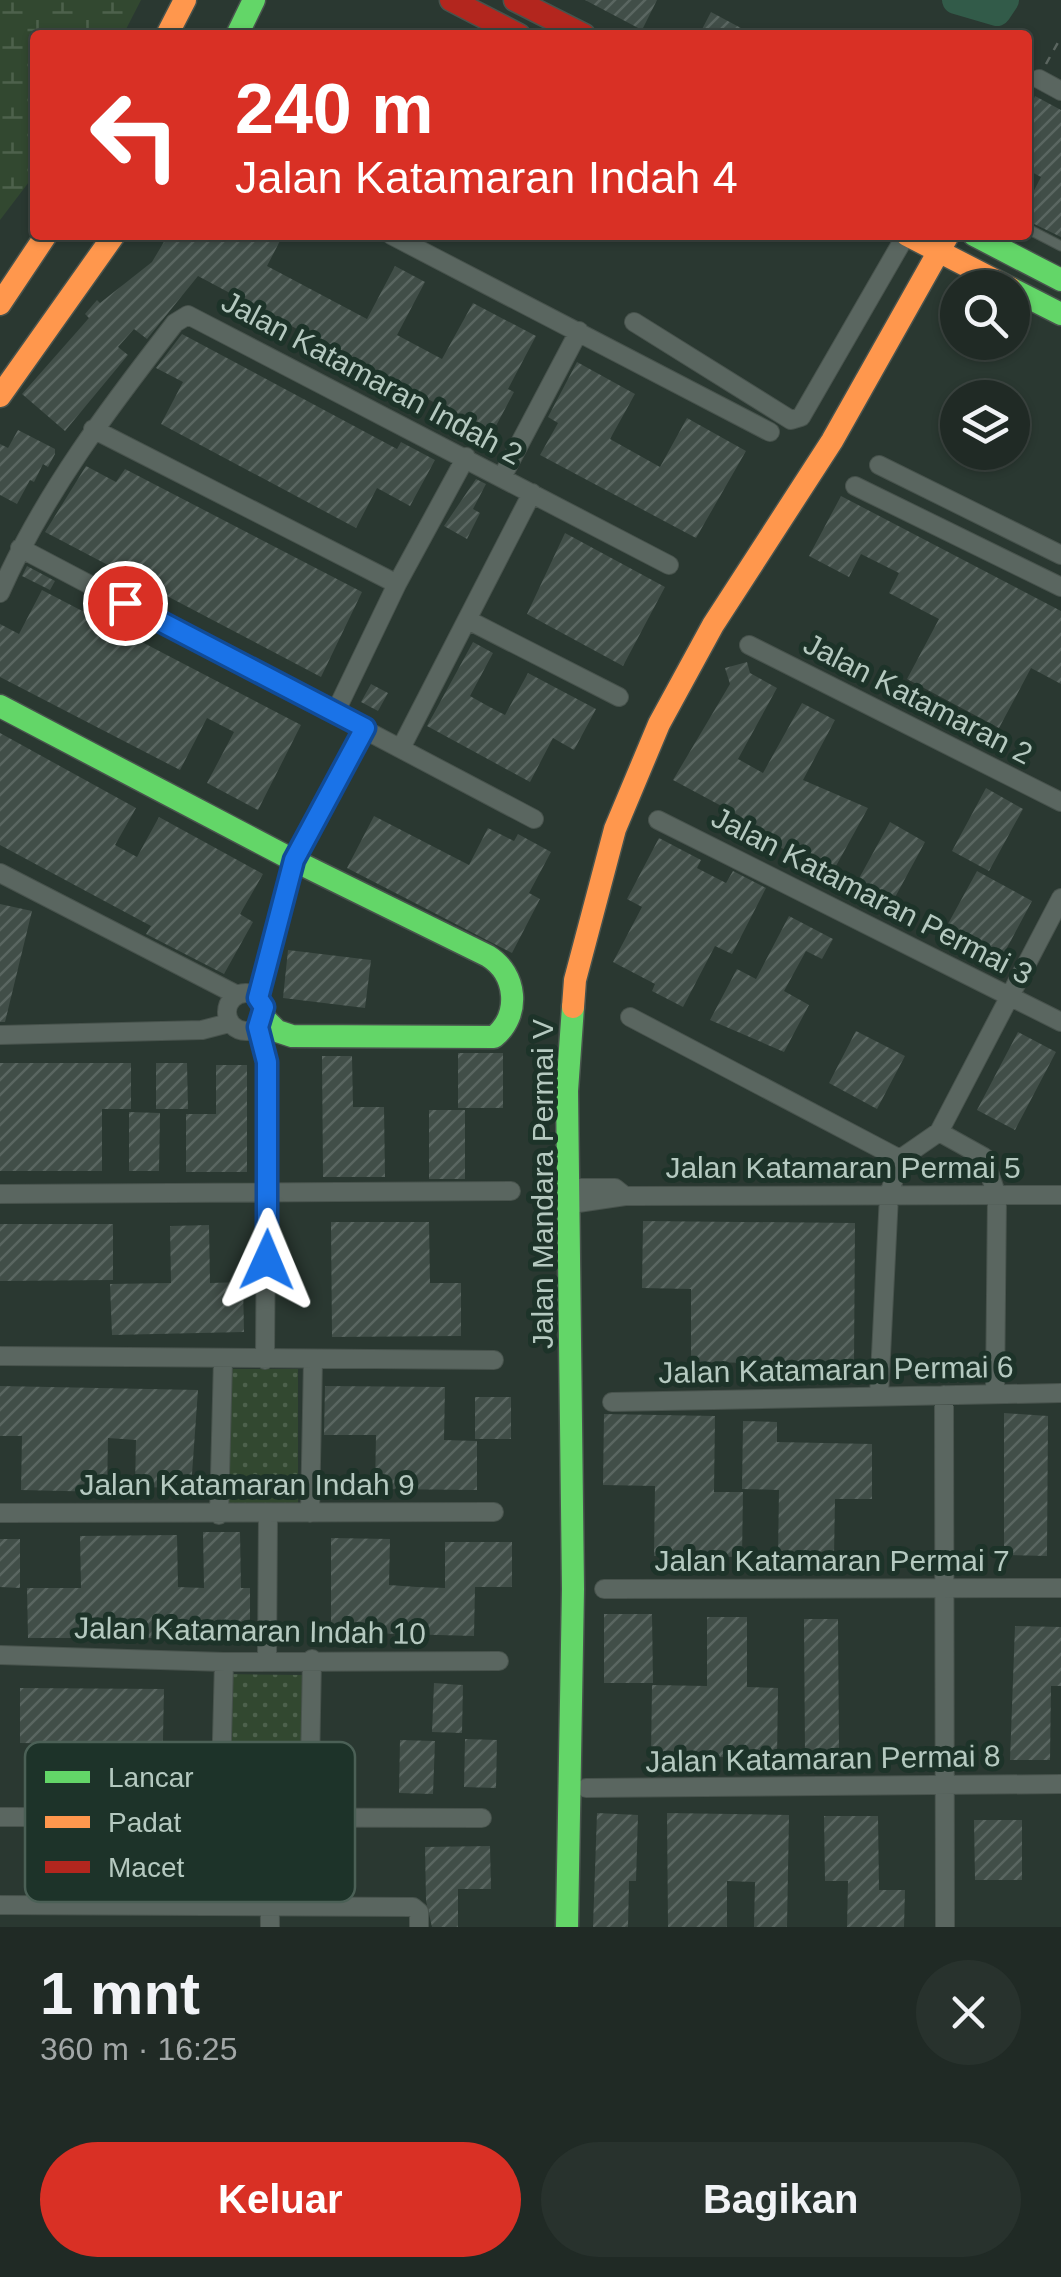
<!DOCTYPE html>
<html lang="id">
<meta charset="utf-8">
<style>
:root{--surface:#202a25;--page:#28322d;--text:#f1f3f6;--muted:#a2a7a7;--line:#3d4642;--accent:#d93025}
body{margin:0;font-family:Helvetica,sans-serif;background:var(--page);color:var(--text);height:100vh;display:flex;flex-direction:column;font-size:38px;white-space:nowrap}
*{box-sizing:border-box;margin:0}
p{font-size:32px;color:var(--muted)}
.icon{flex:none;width:55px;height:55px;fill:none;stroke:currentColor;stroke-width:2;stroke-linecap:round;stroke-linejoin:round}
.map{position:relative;height:1927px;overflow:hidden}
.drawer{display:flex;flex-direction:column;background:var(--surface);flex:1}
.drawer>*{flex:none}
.guide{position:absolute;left:30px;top:30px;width:1002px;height:210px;border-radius:10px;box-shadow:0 2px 8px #0004,0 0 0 2px var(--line);background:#d93025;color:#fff;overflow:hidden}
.tools{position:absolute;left:940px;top:270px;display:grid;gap:20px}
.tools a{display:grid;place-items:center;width:90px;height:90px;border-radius:50%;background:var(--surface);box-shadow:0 2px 8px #0004,0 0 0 2px var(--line);font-size:50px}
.pin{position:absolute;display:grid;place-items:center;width:85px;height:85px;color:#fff;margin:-42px;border:5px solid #fff;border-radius:50%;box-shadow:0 2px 10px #0007}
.me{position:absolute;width:110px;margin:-55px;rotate:1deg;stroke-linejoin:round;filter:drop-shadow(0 0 8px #0008)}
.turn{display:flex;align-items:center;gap:35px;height:210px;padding:0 40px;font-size:45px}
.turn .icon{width:130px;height:130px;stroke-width:2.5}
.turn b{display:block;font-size:70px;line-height:85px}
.round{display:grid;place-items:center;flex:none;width:105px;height:105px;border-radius:52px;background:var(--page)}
.headline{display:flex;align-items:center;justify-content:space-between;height:170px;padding:0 40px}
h1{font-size:60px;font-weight:800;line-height:75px}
.action{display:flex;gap:20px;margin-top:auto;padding:20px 40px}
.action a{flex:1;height:115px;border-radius:60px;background:var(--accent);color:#fff;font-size:40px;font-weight:800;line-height:115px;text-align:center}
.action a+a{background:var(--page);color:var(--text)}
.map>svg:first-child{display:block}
</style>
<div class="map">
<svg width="1061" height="1927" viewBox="0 0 1061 1927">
<defs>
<pattern id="grass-dots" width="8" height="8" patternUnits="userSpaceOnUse" patternTransform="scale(2.5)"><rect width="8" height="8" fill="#324830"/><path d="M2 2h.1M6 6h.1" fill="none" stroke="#4d614c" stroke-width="1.8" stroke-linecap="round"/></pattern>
<pattern id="wetland-marsh" width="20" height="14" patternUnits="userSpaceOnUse" patternTransform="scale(2.5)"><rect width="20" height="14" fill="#324830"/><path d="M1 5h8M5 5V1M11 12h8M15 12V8" fill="none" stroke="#4d614c"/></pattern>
<pattern id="building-hatch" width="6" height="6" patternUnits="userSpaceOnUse" patternTransform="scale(2.5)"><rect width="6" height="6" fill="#414e48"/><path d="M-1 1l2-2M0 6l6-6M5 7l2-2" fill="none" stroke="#5a6661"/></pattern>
</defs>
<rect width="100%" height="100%" fill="#2a3831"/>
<path fill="url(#grass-dots)" d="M 222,1369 L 298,1369 L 298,1507 L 222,1506 Z
M 225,1674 L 302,1675 L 301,1813 L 224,1811 Z"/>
<path fill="url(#wetland-marsh)" d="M 0,0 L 141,0 L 123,35 L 35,35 L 35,174 L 0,220 Z"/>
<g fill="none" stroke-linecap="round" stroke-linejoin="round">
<path stroke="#325b49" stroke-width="28" d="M 956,0 L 997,12 L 1005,0"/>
</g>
<path fill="url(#building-hatch)" d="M 585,0 L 657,0 L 642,30 Z
M 711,12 L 754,35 L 699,35 Z
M 1035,96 L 1061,110 L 1061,237 L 1028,221 L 1028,202 L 1041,177 L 1028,170 L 1028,112 Z
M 168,235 L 283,235 L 267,266 L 367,319 L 395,266 L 425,282 L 397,335 L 442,359 L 473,303 L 536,336 L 508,389 L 514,392 L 489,439 L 449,418 L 452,412 L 198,276 L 147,339 L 134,329 L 118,347 L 128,355 L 65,431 L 22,394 L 89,318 L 85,314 L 97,300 L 100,303 L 152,262 Z
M 182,334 L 397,449 L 401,442 L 435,460 L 410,506 L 377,488 L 356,528 L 161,424 L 183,382 L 156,368 Z
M 577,362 L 635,394 L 610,439 L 660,467 L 687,418 L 746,451 L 696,538 L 540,455 L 558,423 L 548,417 Z
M 18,430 L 55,449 L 55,454 L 48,467 L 43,464 L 34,482 L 30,480 L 17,504 L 0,495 L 0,444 L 8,448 Z
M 86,466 L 116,482 L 125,469 L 362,592 L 321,677 L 45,532 Z
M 476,479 L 486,484 L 473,509 L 480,513 L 467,539 L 444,526 Z
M 841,496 L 1061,611 L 1061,684 L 1031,668 L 999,728 L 907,679 L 939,619 L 889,593 L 899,573 L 861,554 L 849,577 L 809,556 Z
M 565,533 L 665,587 L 623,666 L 527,614 Z
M 27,566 L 55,581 L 50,590 L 22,576 Z
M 42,590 L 301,725 L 258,810 L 207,783 L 234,732 L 207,718 L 180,770 L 0,677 L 0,624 L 19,634 Z
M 473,642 L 493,653 L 470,696 L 486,705 L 505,715 L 528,673 L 596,709 L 574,750 L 553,738 L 530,782 L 427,726 Z
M 747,662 L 750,673 L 777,688 L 738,759 L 763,773 L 802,703 L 835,720 L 803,780 L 868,808 L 831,875 L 736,823 L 740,816 L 673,780 L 730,684 L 725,668 Z
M 371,684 L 388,693 L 378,711 L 361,702 Z
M 0,733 L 136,808 L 115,845 L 137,857 L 159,817 L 263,874 L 240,914 L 253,922 L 224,974 L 146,934 L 151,926 L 0,845 Z
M 986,788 L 1023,809 L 989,871 L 952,851 Z
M 374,816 L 469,865 L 488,828 L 514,841 L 518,834 L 551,852 L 529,893 L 540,899 L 512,953 L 347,868 Z
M 890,822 L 925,842 L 893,901 L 857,882 Z
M 659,838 L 701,860 L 697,868 L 726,883 L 733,871 L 766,888 L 732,954 L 715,946 L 683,1007 L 652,991 L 655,984 L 613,962 L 642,907 L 627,899 Z
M 977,871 L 1032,901 L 994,972 L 938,942 Z
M 0,904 L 32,911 L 5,1022 L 0,1022 Z
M 789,916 L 833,939 L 822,959 L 806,951 L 784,991 L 809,1005 L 784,1052 L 710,1020 L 737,969 L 756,979 Z
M 288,950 L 371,960 L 365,1008 L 283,998 Z
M 856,1031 L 905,1056 L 877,1109 L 829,1083 Z
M 1018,1032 L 1056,1052 L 1015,1130 L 977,1110 Z
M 458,1053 L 503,1053 L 503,1108 L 458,1108 Z
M 322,1056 L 352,1056 L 353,1107 L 384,1107 L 385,1177 L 323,1177 Z
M 0,1063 L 131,1063 L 131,1109 L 102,1109 L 102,1171 L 0,1171 Z
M 156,1063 L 187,1063 L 188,1109 L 156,1109 Z
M 216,1065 L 247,1065 L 247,1172 L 186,1172 L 186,1114 L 216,1114 Z
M 429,1110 L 465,1110 L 465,1179 L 429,1179 Z
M 129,1112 L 160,1113 L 159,1171 L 129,1171 Z
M 643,1221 L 855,1223 L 854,1364 L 691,1362 L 691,1289 L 642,1288 Z
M 331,1222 L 429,1222 L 430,1283 L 461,1283 L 461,1336 L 332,1337 Z
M 0,1224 L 113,1224 L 113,1280 L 0,1281 Z
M 209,1225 L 210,1283 L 243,1282 L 244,1332 L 112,1335 L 110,1284 L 171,1283 L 170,1226 Z
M 0,1386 L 198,1390 L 191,1488 L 135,1487 L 136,1440 L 108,1438 L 107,1492 L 21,1490 L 22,1436 L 0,1436 Z
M 325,1386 L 445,1387 L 444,1440 L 477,1441 L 477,1490 L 375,1489 L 376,1435 L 324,1435 Z
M 475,1397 L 511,1397 L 511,1439 L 475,1439 Z
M 1004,1413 L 1048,1416 L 1047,1556 L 1004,1555 Z
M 604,1414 L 715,1416 L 714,1492 L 743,1492 L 742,1557 L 654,1556 L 655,1486 L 603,1485 Z
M 743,1421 L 777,1422 L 777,1442 L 872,1444 L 872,1499 L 835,1499 L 834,1557 L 778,1556 L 779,1490 L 742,1489 Z
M 203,1532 L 240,1532 L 241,1588 L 250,1588 L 250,1638 L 28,1638 L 27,1588 L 81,1588 L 80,1536 L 177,1535 L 178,1587 L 204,1588 Z
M 331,1538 L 390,1539 L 389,1585 L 417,1587 L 445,1588 L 445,1542 L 512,1542 L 512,1587 L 475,1587 L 474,1636 L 331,1632 Z
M 0,1539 L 20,1539 L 20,1588 L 0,1587 Z
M 604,1614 L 652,1614 L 653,1683 L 604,1683 Z
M 707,1617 L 747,1617 L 747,1687 L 778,1688 L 777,1758 L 651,1756 L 652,1685 L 707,1686 Z
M 804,1619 L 838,1619 L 839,1756 L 805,1755 Z
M 1015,1626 L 1061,1627 L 1061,1686 L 1051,1686 L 1050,1760 L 1010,1760 Z
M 434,1683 L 463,1685 L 462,1733 L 432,1732 Z
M 20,1688 L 164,1689 L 162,1789 L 104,1789 L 104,1744 L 20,1743 Z
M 465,1739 L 497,1740 L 496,1788 L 464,1787 Z
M 400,1740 L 435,1741 L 433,1794 L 399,1793 Z
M 597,1813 L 638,1815 L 636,1881 L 629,1881 L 628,1927 L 593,1927 Z
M 667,1813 L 789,1815 L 787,1927 L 754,1927 L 755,1882 L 727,1881 L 727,1927 L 668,1927 Z
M 824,1816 L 878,1816 L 879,1890 L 905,1890 L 904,1927 L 847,1927 L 848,1881 L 825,1881 Z
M 974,1820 L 1022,1820 L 1022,1880 L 975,1880 Z
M 490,1846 L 491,1889 L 458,1889 L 458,1927 L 432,1927 L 426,1901 L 425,1847 Z"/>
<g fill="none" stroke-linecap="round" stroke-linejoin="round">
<g stroke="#48534d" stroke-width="11">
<path id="lane" d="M 1028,229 L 1061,246"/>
</g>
<g stroke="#48534d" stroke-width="20">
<path id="street" d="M 1039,79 L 1061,91
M 391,235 L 770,432
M 634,322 L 791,420 L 801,417 L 906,235
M 93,429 L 397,584
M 879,465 L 1061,555
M 502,477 L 579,331
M 855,486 L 1061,587
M 20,548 L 534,819
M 0,593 C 44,493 109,408 175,323 L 188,315 L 669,565
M 468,620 L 619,697
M 749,645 L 1061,802
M 335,713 L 397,584 L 466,457
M 402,746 L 532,493
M 658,820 L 1061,1022
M 0,873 L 237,995
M227 1012a19 19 0 1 1 38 0a19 19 0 1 1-38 0Z
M 258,998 L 295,861 L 365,728
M 630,1017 L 900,1159
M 258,1027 L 267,1062 L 265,1360
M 0,1035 L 202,1030 L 229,1023
M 939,1132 L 1061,898
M 571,1188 L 615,1188 L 625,1196
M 0,1194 L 511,1191
M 571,1204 L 625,1196 L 1061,1195
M 0,1356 L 494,1360
M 879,1395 L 889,1195 L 900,1159 L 939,1132 L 984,1157 L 997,1196 L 995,1394
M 944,1395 L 945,1927
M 612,1402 L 1061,1393
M 0,1513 L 494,1512
M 310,1513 L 313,1360
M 219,1515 L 223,1360
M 604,1589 L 1061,1588
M 0,1655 L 224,1662 L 499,1661
M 267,1660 L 268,1514
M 586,1788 L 1061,1784
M 220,1816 L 224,1662
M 0,1817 L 482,1818
M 269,1819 L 270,1927
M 309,1819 L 312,1659
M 0,1905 L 413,1907 L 419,1912 L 419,1927"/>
</g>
<g stroke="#48534d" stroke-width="25">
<path id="fast" d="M 237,35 L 254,0
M 974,235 L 1061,280
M 1012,289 L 1061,314
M 0,706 L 295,861 L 488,956 C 517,974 521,1015 494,1037 L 292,1036 L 277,1031 L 264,1018
M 567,1927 L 573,1589 L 567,1091 L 573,1007"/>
</g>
<g stroke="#48534d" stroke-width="25">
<path id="slow" d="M 167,35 L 185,0
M 907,235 L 1010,288
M 0,304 L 46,235
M 0,396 L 114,235
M 573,1007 L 575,980 L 615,829 L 659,724 L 713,625 L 832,441 L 948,235"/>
</g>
<g stroke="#48534d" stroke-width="25">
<path id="jam" d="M 451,0 L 519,35
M 515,0 L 584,35"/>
</g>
<path stroke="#5b6660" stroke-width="2.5" stroke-dasharray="8 8" stroke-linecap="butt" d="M 1046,64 L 1061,37"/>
<use href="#lane" stroke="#5a6660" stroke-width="9"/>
<use href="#street" stroke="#5a6660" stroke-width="18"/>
<use href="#fast" stroke="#63d668" stroke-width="22"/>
<use href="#slow" stroke="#ff974d" stroke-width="22"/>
<use href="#jam" stroke="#b3261e" stroke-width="22"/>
</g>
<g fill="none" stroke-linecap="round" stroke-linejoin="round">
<g stroke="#114b97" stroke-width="25">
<path id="route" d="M 125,603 L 365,728 L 294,860 L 258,998 L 264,1007 L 258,1027 L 267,1062 L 267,1260"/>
</g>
<use href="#route" stroke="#1a73e8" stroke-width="18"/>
</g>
<g text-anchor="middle" stroke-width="10" stroke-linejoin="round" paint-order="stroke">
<g font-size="30" fill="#b5c9c0" stroke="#1d3329">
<text transform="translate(372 378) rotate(28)" y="10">Jalan Katamaran Indah 2</text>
<text transform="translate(918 699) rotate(27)" y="10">Jalan Katamaran 2</text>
<text transform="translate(872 896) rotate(27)" y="10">Jalan Katamaran Permai 3</text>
<text x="843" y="1178">Jalan Katamaran Permai 5</text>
<text transform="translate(543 1184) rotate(-90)" y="10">Jalan Mandara Permai V</text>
<text transform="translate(836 1370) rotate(-1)" y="10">Jalan Katamaran Permai 6</text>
<text x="247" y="1495">Jalan Katamaran Indah 9</text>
<text x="832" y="1571">Jalan Katamaran Permai 7</text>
<text transform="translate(250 1631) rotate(1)" y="10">Jalan Katamaran Indah 10</text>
<text transform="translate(823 1759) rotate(-1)" y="10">Jalan Katamaran Permai 8</text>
</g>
</g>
<rect x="25" y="1742" width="330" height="160" rx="15" fill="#1d3329" stroke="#4b6056" stroke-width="2.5"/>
<rect x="45" y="1771" width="45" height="12" fill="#63d668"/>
<rect x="45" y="1816" width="45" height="12" fill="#ff974d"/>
<rect x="45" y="1861" width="45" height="12" fill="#b3261e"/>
<g font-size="28" fill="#b5c9c0">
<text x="108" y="1787">Lancar</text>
<text x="108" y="1832">Padat</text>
<text x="108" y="1877">Macet</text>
</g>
</svg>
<div class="tools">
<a><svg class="icon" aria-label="search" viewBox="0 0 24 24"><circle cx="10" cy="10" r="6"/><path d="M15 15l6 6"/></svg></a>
<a><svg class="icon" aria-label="layers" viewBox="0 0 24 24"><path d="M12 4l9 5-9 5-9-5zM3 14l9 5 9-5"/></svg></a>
</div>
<div class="pin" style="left:125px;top:603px;background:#d93025"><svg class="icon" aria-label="arrive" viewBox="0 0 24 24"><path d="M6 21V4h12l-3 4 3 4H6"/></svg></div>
<svg class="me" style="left:267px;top:1260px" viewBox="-20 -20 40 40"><path d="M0-17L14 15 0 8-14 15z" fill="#1a73e8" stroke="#fff" stroke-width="4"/></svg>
<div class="guide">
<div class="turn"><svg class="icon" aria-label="left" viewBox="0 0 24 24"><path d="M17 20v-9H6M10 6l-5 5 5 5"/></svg><div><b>240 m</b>Jalan Katamaran Indah 4</div></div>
</div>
</div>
<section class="drawer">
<div class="headline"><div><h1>1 mnt</h1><p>360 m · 16:25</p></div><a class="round"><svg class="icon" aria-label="close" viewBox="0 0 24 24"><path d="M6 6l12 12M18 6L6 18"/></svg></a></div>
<div class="action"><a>Keluar</a><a>Bagikan</a></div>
</section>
